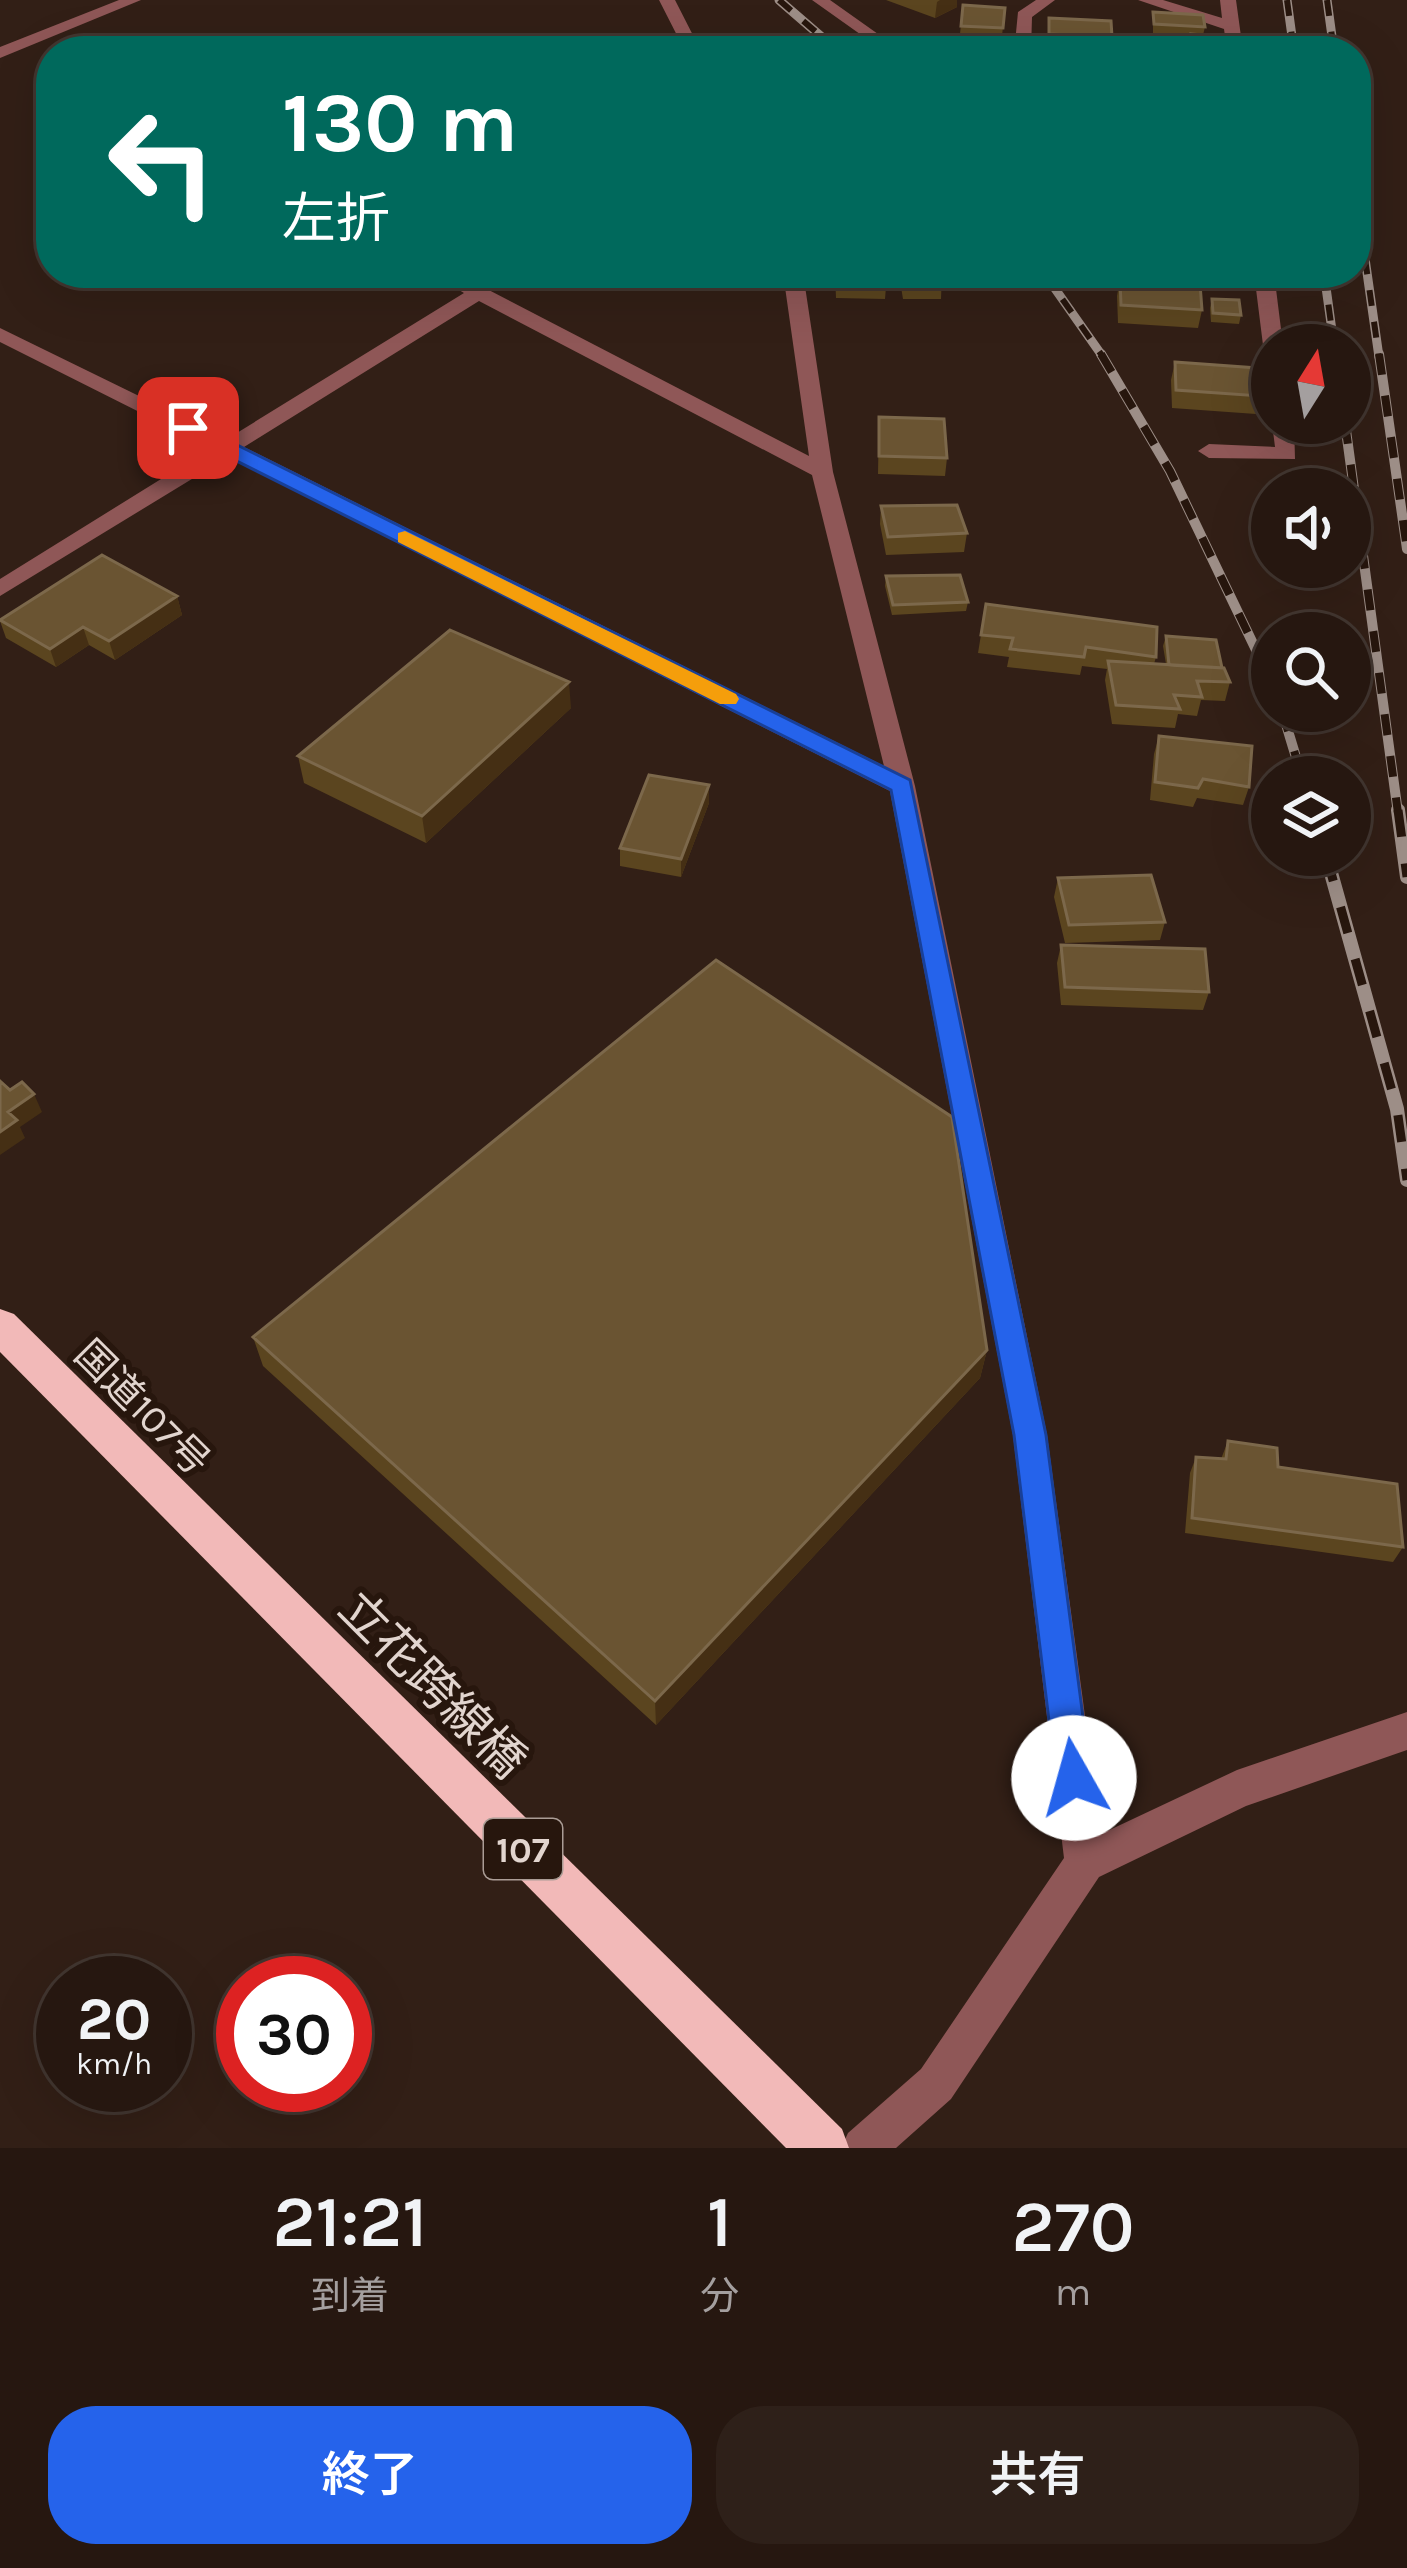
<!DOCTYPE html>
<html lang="ja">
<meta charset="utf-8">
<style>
:root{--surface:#261710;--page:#2e2019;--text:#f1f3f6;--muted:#a49f9f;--line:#423630;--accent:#2563eb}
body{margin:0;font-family:Karla,"Noto Sans JP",sans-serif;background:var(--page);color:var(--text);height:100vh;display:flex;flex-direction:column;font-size:45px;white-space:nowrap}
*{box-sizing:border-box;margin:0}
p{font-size:39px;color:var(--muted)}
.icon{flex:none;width:66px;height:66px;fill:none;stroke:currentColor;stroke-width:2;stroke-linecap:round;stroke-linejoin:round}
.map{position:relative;height:2148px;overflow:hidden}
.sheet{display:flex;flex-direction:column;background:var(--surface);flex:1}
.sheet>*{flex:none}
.hud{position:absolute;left:36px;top:36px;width:1335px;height:252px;border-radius:48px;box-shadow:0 12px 48px #0002,0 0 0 3px var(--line);background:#00695c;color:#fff;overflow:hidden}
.needle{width:78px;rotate:11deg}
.buttons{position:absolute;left:1251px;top:324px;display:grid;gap:24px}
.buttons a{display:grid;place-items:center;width:120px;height:120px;border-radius:50%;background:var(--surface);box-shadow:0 12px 48px #0002,0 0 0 3px var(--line);font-size:60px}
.speed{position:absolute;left:36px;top:1956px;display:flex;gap:24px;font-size:60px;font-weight:700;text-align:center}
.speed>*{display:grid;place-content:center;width:156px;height:156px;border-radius:50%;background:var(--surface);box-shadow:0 12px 48px #0002,0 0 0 3px var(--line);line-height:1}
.speed small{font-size:30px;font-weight:400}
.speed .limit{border:18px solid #d22;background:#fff;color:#111}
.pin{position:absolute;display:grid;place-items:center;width:102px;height:102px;color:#fff;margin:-51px;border-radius:24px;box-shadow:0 6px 18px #0006}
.me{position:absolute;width:132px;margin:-66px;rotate:353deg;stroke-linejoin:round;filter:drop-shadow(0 0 9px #0008)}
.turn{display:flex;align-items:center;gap:42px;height:252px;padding:0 48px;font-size:54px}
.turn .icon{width:156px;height:156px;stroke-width:2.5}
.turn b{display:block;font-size:84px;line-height:102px}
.eta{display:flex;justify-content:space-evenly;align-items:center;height:204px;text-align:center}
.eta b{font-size:72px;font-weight:600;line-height:84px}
.primary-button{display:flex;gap:24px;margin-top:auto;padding:24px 48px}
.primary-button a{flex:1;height:138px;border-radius:48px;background:var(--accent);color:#fff;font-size:48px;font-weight:600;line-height:138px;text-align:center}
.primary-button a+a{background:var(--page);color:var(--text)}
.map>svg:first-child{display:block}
</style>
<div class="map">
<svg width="1407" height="2148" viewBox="0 0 1407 2148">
<rect width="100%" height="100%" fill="#321f16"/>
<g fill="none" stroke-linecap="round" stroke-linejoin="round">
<path fill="#8f5757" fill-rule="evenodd" d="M 119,0 L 141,0 L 0,58 L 0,47 Z
M 659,0 L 675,0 L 701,51 L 685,51 Z
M 812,0 L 830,0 L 878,34 L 1015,43 L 1018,12 L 1036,0 L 1055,0 L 1032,17 L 1031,51 L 874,44 Z
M 1138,0 L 1163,0 L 1222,18 L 1220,0 L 1236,0 L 1243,51 L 1227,51 L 1224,29 Z
M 431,273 L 456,273 L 809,456 L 783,273 L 803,273 L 833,472 L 915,786 L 1047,1435 L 1101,1834 L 1237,1770 L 1407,1712 L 1407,1750 L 1246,1806 L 1099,1877 L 951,2099 L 896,2148 L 841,2148 L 848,2133 L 921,2069 L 1064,1858 L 1013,1435 L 890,791 L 228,457 L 0,596 L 0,579 L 211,448 L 0,342 L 0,328 L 227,439 L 464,293 ZM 479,301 L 812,475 L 884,766 L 244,447 Z
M 1254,273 L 1274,273 L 1283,345 L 1272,345 L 1272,351 L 1263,345 Z
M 1272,423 L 1294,423 L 1295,459 L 1209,458 L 1198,451 L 1209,444 L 1275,447 Z"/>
<path fill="#f2b9b8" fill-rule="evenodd" d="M 0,1309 L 14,1314 L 842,2129 L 849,2148 L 786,2148 L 0,1352 Z"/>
<g stroke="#9d8e87" stroke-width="9">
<path id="rail-far2" d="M 779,0 L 838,51
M 1287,0 L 1294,51
M 1327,0 L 1334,51
M 1356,195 L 1379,357
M 1044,273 L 1103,357
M 1324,273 L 1334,345"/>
</g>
<g stroke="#9d8e87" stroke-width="10">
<path id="rail-far1" d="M 1101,354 L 1170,471 L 1272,683
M 1379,354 L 1407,549
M 1345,423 L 1398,813
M 1282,711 L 1302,777"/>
</g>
<g stroke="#9d8e87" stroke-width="14">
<path id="rail" d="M 1398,810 L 1407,877
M 1326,855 L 1397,1109 L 1407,1180"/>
</g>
<use href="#rail-far2" stroke="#27160d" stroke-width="6" stroke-dasharray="16" stroke-linecap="butt"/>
<use href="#rail-far1" stroke="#27160d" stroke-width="8" stroke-dasharray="21" stroke-linecap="butt"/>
<use href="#rail" stroke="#27160d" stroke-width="9" stroke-dasharray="27" stroke-linecap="butt"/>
</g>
<path fill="#5b451f" d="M 886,0 L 957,0 L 957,7 L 935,18 Z
M 963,5 L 1005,8 L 1002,36 L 960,34 Z
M 1153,12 L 1205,27 L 1203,35 L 1216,46 L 1215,51 L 1190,51 L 1191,35 L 1153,33 Z
M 1049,18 L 1112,37 L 1111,43 L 1122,51 L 1047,51 Z
M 693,273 L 750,273 L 747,282 L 693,277 Z
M 835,273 L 942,273 L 941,299 L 903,299 L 901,287 L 886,287 L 885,299 L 836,298 Z
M 945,273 L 980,273 L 980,286 L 947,286 Z
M 1120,279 L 1202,310 L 1198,328 L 1118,323 L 1117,296 Z
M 1212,299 L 1241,315 L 1239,324 L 1211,322 L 1210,308 Z
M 1175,362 L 1260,396 L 1256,414 L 1172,408 L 1171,380 Z
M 879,417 L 947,458 L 945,476 L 878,474 Z
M 881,506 L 967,533 L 964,552 L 886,555 L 880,524 Z
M 886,576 L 968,602 L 966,611 L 892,615 L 885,586 Z
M 177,596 L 182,615 L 115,660 L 89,645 L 56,667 L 6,638 L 0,621 L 0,619 Z
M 986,604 L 1156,657 L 1154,664 L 1166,664 L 1163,646 L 1166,636 L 1222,668 L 1230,682 L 1225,701 L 1201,700 L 1197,716 L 1178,714 L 1175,728 L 1112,724 L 1105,680 L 1107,669 L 1082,666 L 1080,675 L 1007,667 L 1009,657 L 978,653 Z
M 571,708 L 426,843 L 304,783 L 298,756 Z
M 1159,736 L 1249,787 L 1243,805 L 1197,798 L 1193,807 L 1150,800 L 1154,754 Z
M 709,785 L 709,803 L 681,877 L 620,866 L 620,848 Z
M 1058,878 L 1165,922 L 1160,940 L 1065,943 L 1054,897 Z
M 1061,945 L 1209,992 L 1203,1010 L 1061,1005 L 1057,963 Z
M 253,1337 L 987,1350 L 980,1378 L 656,1725 L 263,1366 Z
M 1228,1441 L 1278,1467 L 1403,1547 L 1393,1562 L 1185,1533 L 1190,1473 L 1196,1457 L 1221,1459 Z"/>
<path fill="#452f14" d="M 940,0 L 957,0 L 957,7 L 935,18 L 937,2 Z
M 177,596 L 182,615 L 115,660 L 109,641 Z
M 83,627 L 89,645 L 56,667 L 50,649 Z
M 569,682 L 571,708 L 426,843 L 422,816 Z
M 709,785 L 709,803 L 681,877 L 681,859 Z
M 34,1094 L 42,1112 L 20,1127 L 25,1138 L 0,1155 L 0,1132 L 8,1112 Z
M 987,1350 L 980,1378 L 656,1725 L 655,1701 Z"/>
<path fill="#6a5432" stroke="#7c684b" stroke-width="3" d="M 963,5 L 1005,8 L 1003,28 L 961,26 Z
M 1153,12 L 1203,15 L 1205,27 L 1154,24 Z
M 1049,18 L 1111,21 L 1112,37 L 1049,34 Z
M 1191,34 L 1215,36 L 1216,46 L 1192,44 Z
M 881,39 L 931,42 L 930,51 L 879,51 Z
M 1048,40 L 1121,44 L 1122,51 L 1048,51 Z
M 1138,45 L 1182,47 L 1183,51 L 1138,51 Z
M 837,273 L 886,273 L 886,281 L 837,280 Z
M 903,273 L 942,273 L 943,281 L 904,281 Z
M 947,273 L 980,273 L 981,277 L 948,277 Z
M 1120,279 L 1200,284 L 1202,310 L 1121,305 Z
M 1212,299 L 1239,300 L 1241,315 L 1213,313 Z
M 1175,362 L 1257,368 L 1260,396 L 1176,390 Z
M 879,417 L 944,419 L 947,458 L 879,456 Z
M 957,505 L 967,533 L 888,537 L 881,506 Z
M 102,555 L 177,596 L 109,641 L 83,627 L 50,649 L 0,620 Z
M 960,575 L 968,602 L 893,605 L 886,576 Z
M 986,604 L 1157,627 L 1156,657 L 1086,647 L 1084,657 L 1010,649 L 1013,638 L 981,635 Z
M 450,630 L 569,682 L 422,816 L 298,756 Z
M 1166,636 L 1216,640 L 1222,668 L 1169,665 Z
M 1108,661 L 1224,668 L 1230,682 L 1197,681 L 1202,697 L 1174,695 L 1180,709 L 1116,705 Z
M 1159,736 L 1252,746 L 1249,787 L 1203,779 L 1198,788 L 1155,782 Z
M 649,775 L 709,785 L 681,859 L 620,848 Z
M 1151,875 L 1165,922 L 1069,925 L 1058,878 Z
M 1061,945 L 1205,949 L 1209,992 L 1065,987 Z
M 716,960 L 952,1117 L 987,1350 L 655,1701 L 253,1337 Z
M 0,1081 L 10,1090 L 22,1082 L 34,1094 L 8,1112 L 17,1120 L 0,1132 Z
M 1228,1441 L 1277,1448 L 1278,1467 L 1397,1484 L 1403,1547 L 1192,1518 L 1196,1457 L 1226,1459 Z"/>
<path fill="#2563eb" stroke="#184099" stroke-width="3" d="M 181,424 L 195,424 L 910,780 L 1046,1435 L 1091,1778 L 1086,1790 L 1074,1796 L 1061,1790 L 1056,1778 L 1014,1435 L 891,790 L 181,433 Z"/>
<path fill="#f59e0b" d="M 405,531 L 736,694 L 739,699 L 736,704 L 720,704 L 398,542 L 398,533 Z"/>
<g text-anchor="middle" stroke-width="12" stroke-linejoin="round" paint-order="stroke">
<rect fill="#27160d" stroke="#aa9c95" stroke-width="3" x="484" y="1819" width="78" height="60" rx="9"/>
<g font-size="36" font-weight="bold" fill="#e2d5cf">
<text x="523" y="1862">107</text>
</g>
<g font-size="39" fill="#e2d5cf" stroke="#27160d">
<text transform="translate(143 1407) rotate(45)" y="14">国道107号</text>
</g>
<g font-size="48" fill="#e2d5cf" stroke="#27160d">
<text transform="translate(433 1684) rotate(45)" y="17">立花跨線橋</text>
</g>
</g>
</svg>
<div class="buttons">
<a><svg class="needle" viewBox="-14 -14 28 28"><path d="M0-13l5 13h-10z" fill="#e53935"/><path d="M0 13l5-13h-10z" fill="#a49f9f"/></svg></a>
<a><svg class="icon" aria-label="sound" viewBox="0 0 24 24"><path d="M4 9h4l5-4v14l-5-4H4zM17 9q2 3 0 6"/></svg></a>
<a><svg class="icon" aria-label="search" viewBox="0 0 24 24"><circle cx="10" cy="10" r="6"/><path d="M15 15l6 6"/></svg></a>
<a><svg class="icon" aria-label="layers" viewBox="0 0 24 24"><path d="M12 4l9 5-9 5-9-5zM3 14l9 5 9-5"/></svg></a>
</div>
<div class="speed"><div>20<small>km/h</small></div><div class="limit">30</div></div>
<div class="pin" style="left:188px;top:428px;background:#d93025"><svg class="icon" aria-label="arrive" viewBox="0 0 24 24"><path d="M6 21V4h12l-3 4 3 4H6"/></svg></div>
<svg class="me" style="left:1074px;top:1778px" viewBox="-20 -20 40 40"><circle r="19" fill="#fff"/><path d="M0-13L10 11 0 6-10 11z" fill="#2563eb"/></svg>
<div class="hud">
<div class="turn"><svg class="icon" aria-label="left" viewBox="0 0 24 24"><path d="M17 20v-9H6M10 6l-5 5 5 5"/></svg><div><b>130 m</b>左折</div></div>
</div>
</div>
<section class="sheet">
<div class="eta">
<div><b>21:21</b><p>到着</p></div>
<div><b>1</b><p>分</p></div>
<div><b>270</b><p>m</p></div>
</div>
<div class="primary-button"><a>終了</a><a>共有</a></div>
</section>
